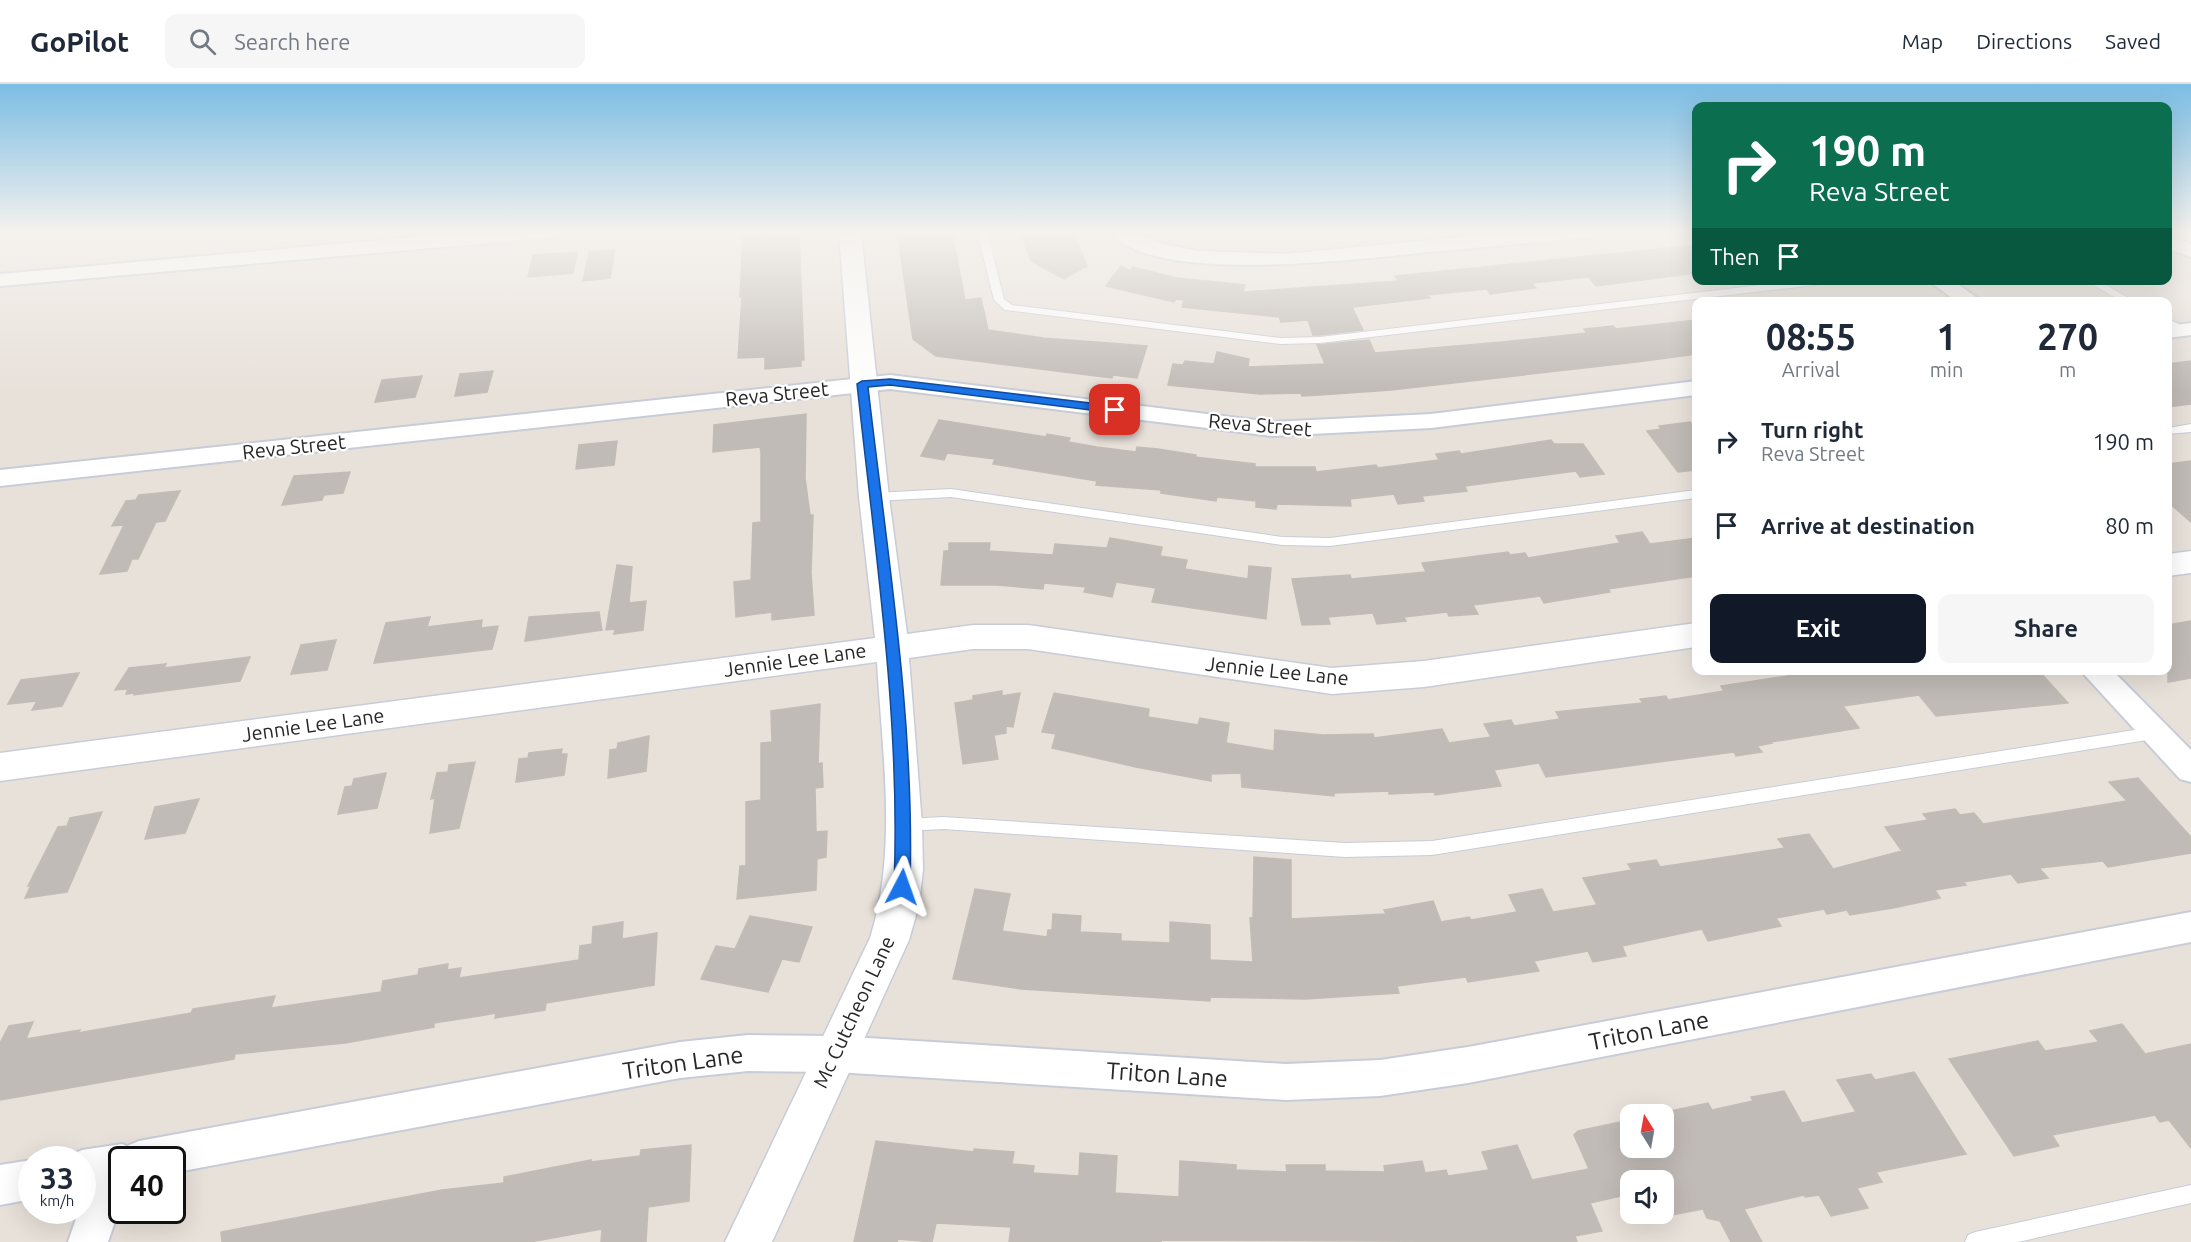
<!DOCTYPE html>
<style>
:root{--surface:#fff;--page:#f6f6f7;--text:#1f2937;--muted:#747a83;--line:#e0e1e3;--accent:#111827}
body{margin:0;font-family:Ubuntu,sans-serif;background:var(--page);color:var(--text);height:100vh;display:flex;flex-direction:column;font-size:22px;white-space:nowrap}
*{box-sizing:border-box;margin:0}
p{font-size:20px;color:var(--muted)}
.icon{flex:none;width:33px;height:33px;fill:none;stroke:currentColor;stroke-width:2;stroke-linecap:round;stroke-linejoin:round}
.map{position:relative;flex:1;overflow:hidden}
.side{position:absolute;left:1692px;top:213px;width:480px;height:378px;display:flex;flex-direction:column;background:var(--surface);border-radius:12px;box-shadow:0 6px 24px #0002}
.side>*{flex:none}
.hud{position:absolute;left:1692px;top:18px;width:480px;height:183px;border-radius:12px;box-shadow:0 6px 24px #0002;background:#0b6e4f;color:#fff;overflow:hidden}
.needle{width:39px;rotate:349deg}
.tools{position:absolute;left:1620px;top:1020px;display:grid;gap:12px}
.tools a{display:grid;place-items:center;width:54px;height:54px;border-radius:12px;background:var(--surface);box-shadow:0 6px 24px #0002;font-size:30px}
.speed{position:absolute;left:18px;top:1062px;display:flex;gap:12px;font-size:30px;font-weight:700;text-align:center}
.speed>*{display:grid;place-content:center;width:78px;height:78px;border-radius:50%;background:var(--surface);box-shadow:0 6px 24px #0002;line-height:1}
.speed small{font-size:15px;font-weight:400}
.speed .limit{border:3px solid #111;border-radius:9px;background:#fff;color:#111}
.pin{position:absolute;display:grid;place-items:center;width:51px;height:51px;color:#fff;margin:-26px;border-radius:12px;box-shadow:0 3px 9px #0006}
.me{position:absolute;width:66px;margin:-33px;rotate:4deg;stroke-linejoin:round;filter:drop-shadow(0 0 4px #0008)}
.turn{display:flex;align-items:center;gap:21px;height:126px;padding:0 18px;font-size:27px}
.turn .icon{width:78px;height:78px;stroke-width:2.5}
.turn b{display:block;font-size:42px;line-height:51px}
.then{display:flex;align-items:center;height:57px;padding:0 18px;background:#0003;gap:12px;font-size:22px}
.eta{display:flex;justify-content:space-evenly;align-items:center;height:102px;text-align:center}
.eta b{font-size:36px;font-weight:700;line-height:42px}
.primary-button{display:flex;gap:12px;margin-top:auto;padding:12px 18px}
.primary-button a{flex:1;height:69px;border-radius:12px;background:var(--accent);color:#fff;font-size:24px;font-weight:700;line-height:69px;text-align:center}
.primary-button a+a{background:var(--page);color:var(--text)}
ul{padding:0;list-style:none}
li{display:flex;align-items:center;gap:18px;height:84px;padding:0 18px}
li div{flex:1}
li b{display:block;font-size:22px}
li em{font-style:normal}
header{display:flex;align-items:center;gap:36px;box-sizing:border-box;height:84px;padding:0 30px;background:var(--surface);border-bottom:2px solid var(--line)}
header strong{font-size:28px}
nav{display:flex;gap:33px;margin-inline-start:auto;font-size:21px}
.search{width:420px;height:54px;background:var(--page);display:flex;align-items:center;gap:15px;box-sizing:border-box;padding:0 21px;border-radius:12px;color:var(--muted);font-size:22px}
.map>svg:first-child{display:block}
</style>
<header>
<strong>GoPilot</strong>
<div class="search"><svg class="icon" aria-label="search" viewBox="0 0 24 24"><circle cx="10" cy="10" r="6"/><path d="M15 15l6 6"/></svg>Search here</div>
<nav><a>Map</a><a>Directions</a><a>Saved</a></nav>
</header>
<div class="map">
<svg width="2191" height="1158" viewBox="0 0 2191 1158">
<rect width="100%" height="100%" fill="#e8e1da"/>
<path fill="#c0bbb6" stroke="#c2bcb4" stroke-width="1.5" d="M 743,147 L 799,147 L 804,276 L 801,276 L 801,282 L 765,285 L 765,273 L 738,274 L 742,213 L 740,213 Z
M 897,147 L 952,147 L 965,216 L 981,214 L 988,246 L 1043,254 L 1147,262 L 1137,294 L 1113,291 L 1112,294 L 936,272 L 913,255 Z
M 1020,147 L 1073,147 L 1087,182 L 1064,195 L 1031,177 Z
M 1696,161 L 1696,189 L 1596,202 L 1589,193 L 1532,199 L 1536,204 L 1490,210 L 1487,205 L 1427,211 L 1430,214 L 1352,223 L 1363,246 L 1320,251 L 1313,251 L 1308,236 L 1281,238 L 1279,233 L 1182,223 L 1184,216 L 1176,215 L 1174,218 L 1106,202 L 1121,182 L 1130,187 L 1133,183 L 1177,194 L 1245,201 L 1243,208 L 1399,197 L 1395,192 Z
M 615,165 L 610,194 L 583,197 L 589,168 Z
M 577,168 L 573,189 L 528,193 L 533,171 Z
M 1696,236 L 1696,270 L 1637,278 L 1391,306 L 1320,311 L 1302,312 L 1301,309 L 1260,310 L 1168,301 L 1173,280 L 1183,281 L 1185,277 L 1214,280 L 1217,268 L 1249,275 L 1248,283 L 1325,280 L 1317,261 L 1369,256 L 1375,269 L 1502,258 L 1587,249 L 1584,245 L 1613,242 L 1616,245 Z
M 2191,277 L 2191,320 L 2168,323 L 2168,280 Z
M 493,287 L 487,308 L 455,312 L 460,290 Z
M 422,292 L 415,313 L 375,318 L 382,296 Z
M 806,330 L 805,394 L 810,431 L 813,431 L 811,489 L 814,531 L 772,536 L 772,528 L 736,533 L 734,498 L 751,496 L 753,439 L 761,438 L 761,368 L 760,363 L 713,368 L 714,341 Z
M 939,336 L 1046,353 L 1047,350 L 1070,354 L 1068,358 L 1097,363 L 1136,368 L 1137,363 L 1158,365 L 1196,371 L 1195,373 L 1255,380 L 1255,383 L 1315,383 L 1316,388 L 1376,381 L 1378,384 L 1439,376 L 1436,370 L 1459,367 L 1461,370 L 1551,356 L 1554,360 L 1583,360 L 1604,390 L 1580,393 L 1576,387 L 1465,402 L 1467,407 L 1422,412 L 1424,417 L 1398,420 L 1394,410 L 1350,415 L 1351,422 L 1277,420 L 1276,425 L 1256,423 L 1256,417 L 1217,413 L 1216,417 L 1161,409 L 1161,406 L 1096,401 L 1097,397 L 993,380 L 995,375 L 947,369 L 944,376 L 921,372 Z
M 1690,338 L 1696,347 L 1696,386 L 1678,388 L 1647,347 L 1661,345 L 1659,342 Z
M 617,357 L 614,381 L 576,385 L 579,361 Z
M 2191,377 L 2191,438 L 2168,418 L 2168,380 Z
M 350,388 L 343,409 L 324,411 L 322,416 L 282,421 L 294,392 Z
M 180,407 L 165,437 L 156,438 L 138,475 L 132,475 L 127,487 L 100,490 L 124,441 L 112,442 L 126,417 L 136,416 L 139,411 Z
M 1642,448 L 1650,460 L 1696,454 L 1696,492 L 1608,505 L 1610,508 L 1544,519 L 1540,512 L 1473,521 L 1478,530 L 1449,532 L 1447,528 L 1404,533 L 1406,537 L 1377,540 L 1373,529 L 1328,533 L 1330,540 L 1302,541 L 1292,495 L 1350,491 L 1351,495 L 1426,488 L 1422,479 L 1508,468 L 1510,471 L 1525,469 L 1528,474 L 1620,459 L 1616,452 Z
M 1110,454 L 1162,463 L 1160,472 L 1187,476 L 1185,485 L 1248,495 L 1249,482 L 1271,484 L 1266,535 L 1152,518 L 1156,504 L 1116,498 L 1112,513 L 1084,508 L 1086,503 L 1044,499 L 1043,505 L 997,501 L 941,501 L 944,467 L 949,467 L 949,459 L 990,459 L 989,467 L 1053,471 L 1055,460 L 1107,464 Z
M 617,481 L 632,483 L 629,519 L 646,517 L 643,546 L 614,550 L 615,545 L 606,546 Z
M 599,528 L 602,546 L 525,557 L 529,533 Z
M 430,533 L 427,543 L 482,536 L 481,544 L 498,542 L 492,565 L 374,579 L 386,539 Z
M 2191,537 L 2191,594 L 2168,598 L 2168,541 Z
M 336,556 L 327,586 L 291,590 L 301,561 Z
M 250,573 L 240,597 L 134,611 L 134,609 L 126,610 L 128,605 L 115,606 L 129,584 L 166,580 L 164,584 Z
M 1827,586 L 2038,586 L 2068,619 L 1936,632 L 1919,611 L 1843,622 L 1859,644 L 1771,658 L 1772,659 L 1757,662 L 1762,668 L 1736,672 L 1734,668 L 1546,693 L 1539,679 L 1494,686 L 1501,702 L 1435,711 L 1434,708 L 1389,710 L 1389,707 L 1334,709 L 1334,712 L 1242,703 L 1241,689 L 1211,690 L 1211,697 L 1136,683 L 1052,664 L 1056,650 L 1042,648 L 1054,609 L 1149,625 L 1148,633 L 1198,641 L 1200,634 L 1229,639 L 1226,659 L 1274,667 L 1275,646 L 1323,651 L 1373,650 L 1374,654 L 1442,645 L 1449,659 L 1491,653 L 1484,640 L 1511,636 L 1514,642 L 1560,635 L 1556,628 L 1643,619 L 1640,615 L 1666,612 L 1668,616 L 1724,607 L 1721,602 Z
M 79,589 L 62,622 L 32,626 L 37,617 L 8,620 L 21,596 Z
M 1002,607 L 1002,612 L 1020,609 L 1013,643 L 1006,642 L 1006,649 L 994,651 L 998,675 L 963,680 L 955,619 L 973,616 L 973,612 Z
M 820,620 L 818,680 L 822,679 L 823,703 L 815,704 L 816,748 L 827,747 L 826,773 L 817,775 L 816,806 L 737,815 L 740,782 L 746,782 L 746,718 L 761,716 L 761,659 L 772,658 L 771,627 Z
M 649,652 L 646,687 L 608,694 L 610,666 L 617,665 L 618,659 Z
M 562,665 L 561,670 L 567,670 L 564,691 L 516,698 L 519,675 L 528,674 L 529,669 Z
M 475,678 L 459,744 L 430,749 L 435,714 L 431,715 L 437,689 L 448,688 L 449,681 Z
M 386,689 L 377,724 L 338,730 L 345,703 L 352,702 L 354,695 Z
M 2138,694 L 2191,753 L 2191,769 L 2108,783 L 2103,777 L 2039,784 L 2048,794 L 2018,799 L 2011,790 L 1963,798 L 1966,801 L 1935,806 L 1940,814 L 1893,824 L 1850,831 L 1847,826 L 1827,830 L 1824,825 L 1776,834 L 1781,842 L 1708,857 L 1702,845 L 1622,862 L 1626,872 L 1593,878 L 1588,867 L 1534,877 L 1539,887 L 1468,898 L 1466,893 L 1397,902 L 1399,909 L 1305,915 L 1210,913 L 1210,917 L 1021,905 L 953,895 L 975,805 L 1010,810 L 1002,847 L 1047,853 L 1048,846 L 1052,846 L 1053,830 L 1081,832 L 1080,848 L 1121,850 L 1121,857 L 1170,859 L 1170,838 L 1210,841 L 1210,876 L 1253,878 L 1250,834 L 1253,834 L 1254,773 L 1291,776 L 1291,835 L 1386,830 L 1384,826 L 1433,817 L 1441,838 L 1469,833 L 1471,836 L 1517,828 L 1509,811 L 1542,805 L 1553,828 L 1597,821 L 1583,794 L 1632,786 L 1628,780 L 1656,776 L 1660,783 L 1785,764 L 1778,755 L 1809,750 L 1833,785 L 1902,767 L 1885,743 L 1928,736 L 1923,730 L 1955,725 L 1960,731 L 1974,729 L 1983,740 L 2127,717 L 2109,698 Z
M 199,715 L 185,749 L 145,755 L 155,723 Z
M 102,728 L 67,808 L 25,814 L 31,801 L 28,802 L 58,743 L 67,742 L 70,734 Z
M 750,832 L 812,843 L 799,878 L 782,875 L 768,908 L 701,895 L 716,862 L 735,865 Z
M 623,838 L 622,855 L 657,849 L 654,901 L 546,919 L 545,926 L 495,934 L 496,929 L 479,932 L 434,939 L 434,943 L 345,959 L 235,970 L 234,975 L 0,1016 L 0,959 L 9,942 L 33,938 L 26,955 L 80,946 L 78,949 L 191,929 L 193,925 L 275,912 L 271,924 L 381,908 L 383,897 L 418,891 L 419,885 L 448,880 L 447,886 L 461,884 L 459,894 L 579,876 L 580,862 L 592,860 L 593,843 Z
M 2122,940 L 2145,970 L 2191,960 L 2191,1064 L 2169,1036 L 2160,1038 L 2155,1031 L 2052,1051 L 2059,1062 L 2014,1072 L 1949,975 L 2038,957 L 2045,967 L 2099,958 L 2090,947 Z
M 1914,988 L 1966,1070 L 1876,1088 L 1882,1098 L 1857,1104 L 1868,1124 L 1831,1132 L 1819,1111 L 1805,1113 L 1804,1111 L 1744,1125 L 1762,1158 L 1731,1158 L 1720,1137 L 1707,1134 L 1703,1125 L 1651,1135 L 1648,1130 L 1664,1130 L 1664,1096 L 1630,1096 L 1630,1110 L 1590,1119 L 1602,1147 L 1575,1152 L 1577,1158 L 1161,1156 L 1161,1158 L 1009,1158 L 1011,1143 L 936,1139 L 932,1158 L 898,1155 L 897,1158 L 854,1158 L 876,1057 L 974,1068 L 974,1065 L 1014,1068 L 1012,1080 L 1034,1082 L 1033,1089 L 1079,1092 L 1080,1069 L 1117,1072 L 1115,1109 L 1179,1113 L 1180,1077 L 1236,1081 L 1236,1086 L 1287,1088 L 1286,1081 L 1325,1081 L 1325,1087 L 1385,1088 L 1384,1082 L 1422,1077 L 1425,1089 L 1446,1086 L 1448,1092 L 1489,1086 L 1482,1068 L 1517,1061 L 1532,1096 L 1589,1085 L 1574,1051 L 1578,1047 L 1630,1036 L 1630,1064 L 1664,1064 L 1664,1030 L 1656,1030 L 1708,1019 L 1712,1026 L 1753,1017 L 1751,1013 L 1784,1007 L 1802,1039 L 1856,1028 L 1837,996 L 1871,990 L 1875,996 Z
M 691,1061 L 689,1117 L 648,1123 L 646,1158 L 601,1158 L 602,1145 L 530,1158 L 222,1158 L 221,1148 L 442,1106 L 504,1099 L 504,1093 L 591,1076 L 591,1078 L 640,1072 L 641,1066 Z"/>
<g fill="none" stroke-linecap="round" stroke-linejoin="round">
<g stroke="#c8ccd7" stroke-width="2">
<path id="lane" d="M 977,147 L 987,147 L 1004,215 L 1012,221 L 1281,254 L 1320,253 L 1803,196 L 1837,196 L 1832,199 L 1320,259 L 1281,260 L 1005,226 L 994,216 Z
M 2085,196 L 2098,196 L 2135,218 L 2122,218 Z
M 2168,235 L 2187,244 L 2188,246 L 2183,249 L 2168,242 Z
M 2191,340 L 2191,348 L 2168,350 L 2168,344 Z
M 951,405 L 1282,453 L 1330,454 L 1696,406 L 1696,414 L 1330,462 L 1282,461 L 951,413 L 874,417 L 868,413 L 874,409 Z
M 2153,643 L 2158,645 L 2160,649 L 2158,653 L 2153,655 L 1432,771 L 1345,773 L 944,745 L 904,747 L 899,746 L 896,741 L 899,736 L 904,735 L 944,733 L 1345,759 L 1432,757 Z
M 2191,1101 L 2191,1119 L 2018,1158 L 1965,1158 L 1968,1151 L 1975,1148 Z"/>
</g>
<g stroke="#c8ccd7" stroke-width="4">
<path id="street" d="M 487,147 L 565,147 L 555,153 L 0,202 L 0,190 Z
M 1110,147 L 1134,147 L 1162,160 L 1199,167 L 1284,170 L 1529,147 L 1602,147 L 1592,153 C 1538,158 1483,163 1429,168 C 1367,174 1149,203 1110,147 Z
M 2168,152 L 2191,160 L 2191,173 L 2168,165 Z
M 1927,196 L 1952,196 L 1983,218 L 1958,218 Z
M 2191,239 L 2191,251 L 2168,254 L 2168,242 Z
M 890,291 L 1272,338 L 1431,330 L 1696,297 L 1696,311 L 1431,344 L 1272,352 L 890,305 L 0,402 L 0,386 Z
M 2080,586 L 2112,586 L 2191,666 L 2191,698 L 2180,695 Z
M 2191,828 L 2191,858 L 1468,999 L 1380,1012 L 1286,1016 L 835,988 L 748,987 L 680,994 L 172,1089 L 172,1076 L 122,1076 L 122,1117 L 108,1158 L 68,1158 L 79,1126 L 82,1126 L 86,1105 L 82,1105 L 82,1076 L 67,1076 L 68,1072 L 82,1066 L 122,1060 L 127,1062 L 139,1057 L 680,958 L 748,951 L 835,952 L 1286,980 L 1380,976 L 1468,963 Z
M 32,1076 L 32,1115 L 0,1121 L 0,1081 Z"/>
</g>
<g stroke="#c8ccd7" stroke-width="3">
<path id="secondary" d="M 839,147 L 861,147 L 889,413 L 907,550 L 973,541 L 1028,541 L 1332,584 L 1424,577 L 1696,539 L 1696,563 L 1424,603 L 1332,610 L 1028,565 L 973,565 L 909,574 L 922,741 L 923,786 L 919,821 L 909,856 L 772,1158 L 725,1158 L 870,854 C 898,766 882,669 877,578 L 0,697 L 0,669 L 875,554 L 859,413 Z
M 2191,467 L 2191,489 L 2168,492 L 2168,470 Z"/>
</g>
<use href="#lane" fill="#fff" fill-rule="evenodd"/>
<use href="#street" fill="#fff" fill-rule="evenodd"/>
<use href="#secondary" fill="#fff" fill-rule="evenodd"/>
</g>
<linearGradient id="sky" x2="0" y2="1"><stop stop-color="#7bbde4"/><stop offset="0.48" stop-color="#f5f2ee"/><stop offset="1" stop-color="#f5f2ee" stop-opacity="0"/></linearGradient>
<rect width="2191" height="309" fill="url(#sky)"/>
<path fill="#1a73e8" stroke="#114b97" stroke-width="1.5" d="M 890,295 L 1115,322 L 1121,326 L 1115,329 L 890,301 L 868,303 C 887,469 915,636 910,803 L 908,808 L 897,808 L 894,803 C 901,636 875,467 857,300 L 862,297 Z"/>
<g text-anchor="middle" stroke-width="4.5" stroke-linejoin="round" paint-order="stroke">
<g font-size="20" fill="#272727" stroke="#fff">
<text transform="translate(777 310) rotate(-6)" y="7">Reva Street</text>
<text transform="translate(1260 341) rotate(5)" y="7">Reva Street</text>
<text transform="translate(294 363) rotate(-6)" y="7">Reva Street</text>
<text transform="translate(795 576) rotate(-8)" y="7">Jennie Lee Lane</text>
<text transform="translate(1277 587) rotate(6)" y="7">Jennie Lee Lane</text>
<text transform="translate(313 641) rotate(-8)" y="7">Jennie Lee Lane</text>
<text transform="translate(854 928) rotate(-65)" y="7">Mc Cutcheon Lane</text>
</g>
<g font-size="24" fill="#272727" stroke="#fff">
<text transform="translate(1649 947) rotate(-11)" y="8">Triton Lane</text>
<text transform="translate(683 979) rotate(-8)" y="8">Triton Lane</text>
<text transform="translate(1167 991) rotate(4)" y="8">Triton Lane</text>
</g>
</g>
</svg>
<div class="tools">
<a><svg class="needle" viewBox="-14 -14 28 28"><path d="M0-13l5 13h-10z" fill="#e53935"/><path d="M0 13l5-13h-10z" fill="#747a83"/></svg></a>
<a><svg class="icon" aria-label="sound" viewBox="0 0 24 24"><path d="M4 9h4l5-4v14l-5-4H4zM17 9q2 3 0 6"/></svg></a>
</div>
<div class="speed"><div>33<small>km/h</small></div><div class="limit">40</div></div>
<div class="pin" style="left:1115px;top:326px;background:#d93025"><svg class="icon" aria-label="arrive" viewBox="0 0 24 24"><path d="M6 21V4h12l-3 4 3 4H6"/></svg></div>
<svg class="me" style="left:902px;top:803px" viewBox="-20 -20 40 40"><path d="M0-17L14 15 0 8-14 15z" fill="#1a73e8" stroke="#fff" stroke-width="4"/></svg>
<div class="hud">
<div class="turn"><svg class="icon" aria-label="right" viewBox="0 0 24 24"><path d="M7 20v-9h11M14 6l5 5-5 5"/></svg><div><b>190 m</b>Reva Street</div></div>
<div class="then">Then<svg class="icon" aria-label="arrive" viewBox="0 0 24 24"><path d="M6 21V4h12l-3 4 3 4H6"/></svg></div>
</div>
<section class="side">
<div class="eta">
<div><b>08:55</b><p>Arrival</p></div>
<div><b>1</b><p>min</p></div>
<div><b>270</b><p>m</p></div>
</div>
<ul>
<li><svg class="icon" aria-label="right" viewBox="0 0 24 24"><path d="M7 20v-9h11M14 6l5 5-5 5"/></svg><div><b>Turn right</b><p>Reva Street</p></div><em>190 m</em></li>
<li><svg class="icon" aria-label="arrive" viewBox="0 0 24 24"><path d="M6 21V4h12l-3 4 3 4H6"/></svg><div><b>Arrive at destination</b></div><em>80 m</em></li>
</ul>
<div class="primary-button"><a>Exit</a><a>Share</a></div>
</section>
</div>
